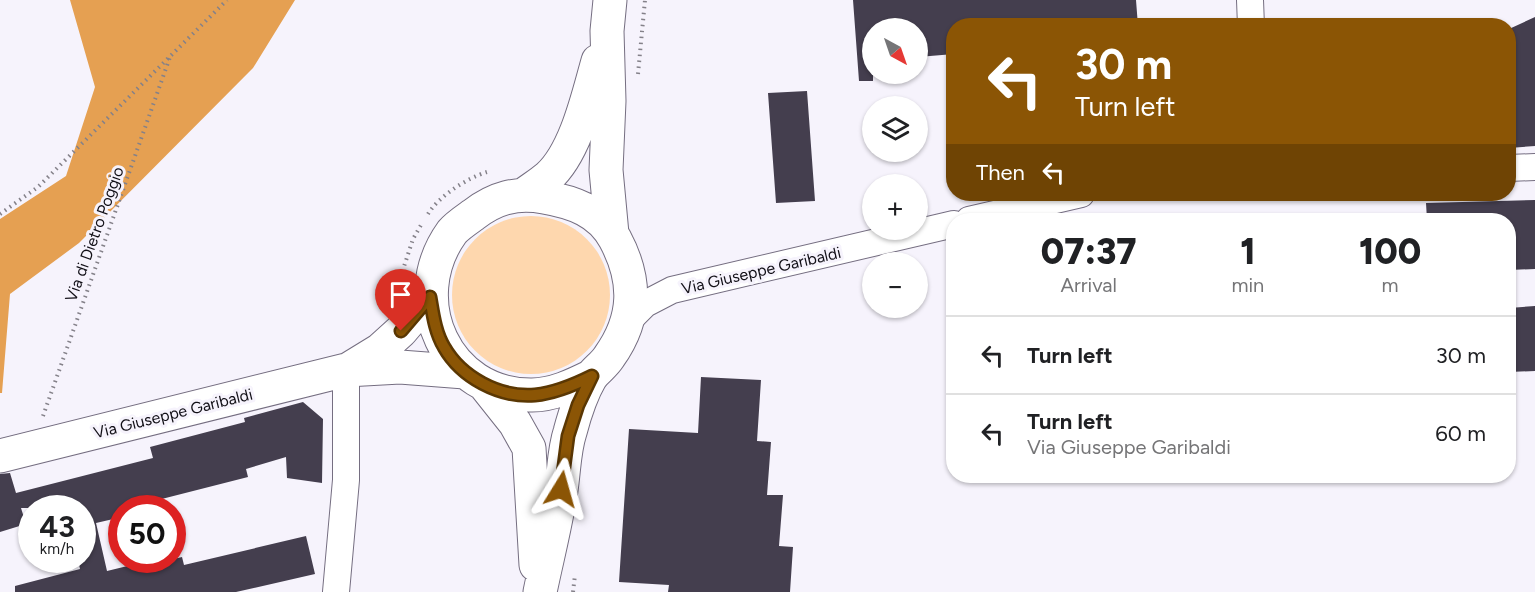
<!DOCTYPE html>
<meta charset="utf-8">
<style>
:root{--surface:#fff;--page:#f2f2f2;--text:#202124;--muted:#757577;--line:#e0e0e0}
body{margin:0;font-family:Figtree,sans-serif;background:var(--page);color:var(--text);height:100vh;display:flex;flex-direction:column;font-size:22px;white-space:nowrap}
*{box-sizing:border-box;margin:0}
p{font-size:20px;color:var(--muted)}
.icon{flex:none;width:33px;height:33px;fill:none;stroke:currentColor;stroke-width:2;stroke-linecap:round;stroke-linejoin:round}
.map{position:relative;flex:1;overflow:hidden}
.sheet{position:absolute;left:946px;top:213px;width:570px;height:270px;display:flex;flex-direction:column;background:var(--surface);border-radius:24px;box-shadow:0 2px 4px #0004}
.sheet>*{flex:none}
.top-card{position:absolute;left:946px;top:18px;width:570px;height:183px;border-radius:24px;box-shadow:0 2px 4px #0004;background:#8b5505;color:#fff;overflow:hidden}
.needle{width:39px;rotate:140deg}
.fabs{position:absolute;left:862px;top:18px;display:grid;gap:12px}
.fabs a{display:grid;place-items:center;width:66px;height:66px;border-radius:50%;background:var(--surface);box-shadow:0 2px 4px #0004;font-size:30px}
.speed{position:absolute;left:18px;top:495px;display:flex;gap:12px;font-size:30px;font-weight:700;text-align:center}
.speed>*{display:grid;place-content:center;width:78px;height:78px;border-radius:50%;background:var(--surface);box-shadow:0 2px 4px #0004;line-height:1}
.speed small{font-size:15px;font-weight:400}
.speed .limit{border:9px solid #d22;background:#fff;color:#111}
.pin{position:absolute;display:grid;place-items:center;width:51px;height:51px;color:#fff;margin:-62px -26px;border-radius:50% 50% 50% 0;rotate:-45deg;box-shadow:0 0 6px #0007}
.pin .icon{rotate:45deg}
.me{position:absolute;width:66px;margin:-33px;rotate:8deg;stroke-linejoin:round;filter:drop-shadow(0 0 4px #0008)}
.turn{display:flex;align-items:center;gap:21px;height:126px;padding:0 30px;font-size:27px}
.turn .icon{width:78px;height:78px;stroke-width:2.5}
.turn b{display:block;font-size:42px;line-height:51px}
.then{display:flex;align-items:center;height:57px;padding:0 30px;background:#0003;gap:12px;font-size:22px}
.eta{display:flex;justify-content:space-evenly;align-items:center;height:102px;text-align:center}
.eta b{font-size:36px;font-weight:800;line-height:42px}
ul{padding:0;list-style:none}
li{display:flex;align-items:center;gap:18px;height:78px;padding:0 30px;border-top:2px solid var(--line)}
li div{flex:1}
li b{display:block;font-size:22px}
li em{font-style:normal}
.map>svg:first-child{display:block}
</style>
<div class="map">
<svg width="1535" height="592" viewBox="0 0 1535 592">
<rect width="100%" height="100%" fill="#f6f3fc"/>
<path fill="#fed7ae" d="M452 295a79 79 0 1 1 158 0a79 79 0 1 1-158 0Z"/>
<path fill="#e5a052" d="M 70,0 L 295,0 L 253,68 L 79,243 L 10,294 L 2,393 L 0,393 L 0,219 L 66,176 L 95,87 Z"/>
<path fill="#443e4e" d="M 853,0 L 1136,0 L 1138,26 L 954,26 L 954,54 L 918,57 L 918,28 L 873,28 L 873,81 L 859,81 Z
M 1535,17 L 1535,146 L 1509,148 L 1509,29 Z
M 807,91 L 815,201 L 776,203 L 768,93 Z
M 1535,200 L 1535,269 L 1509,270 L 1509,220 L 1427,220 L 1426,203 Z
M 1535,306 L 1535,371 L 1509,372 L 1509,308 Z
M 701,377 L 761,380 L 757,441 L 771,442 L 767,495 L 783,495 L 779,546 L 793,547 L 790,592 L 668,592 L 669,585 L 619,582 L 629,429 L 698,433 Z
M 303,402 L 323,419 L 322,483 L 287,478 L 286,457 L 246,469 L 248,477 L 146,503 L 147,508 L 122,508 L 122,517 L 96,523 L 107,571 L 148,561 L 149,565 L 182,557 L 184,565 L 306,536 L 315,574 L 236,592 L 15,592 L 15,586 L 80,569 L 78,560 L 82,560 L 82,508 L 21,508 L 26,524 L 0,532 L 0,474 L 10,473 L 16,493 L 153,458 L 150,447 L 245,422 L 244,418 Z"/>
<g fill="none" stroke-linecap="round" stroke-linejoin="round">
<g stroke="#756e81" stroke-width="28">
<path id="street" d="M 1250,0 L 1251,26
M 1509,168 L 1535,167
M 969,220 L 1081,194
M 627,322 L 645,304 L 672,290 L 954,224
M 336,592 L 346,480 L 346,370"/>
</g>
<g stroke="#756e81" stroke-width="35">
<path id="secondary" d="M 610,0 L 607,31 L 609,101 L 606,170 L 612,234
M 525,194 C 533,188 541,183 548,177 C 576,152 588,96 598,61
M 349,369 L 380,350 L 401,331 L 430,297
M 484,384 L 515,423 L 529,448 L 536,565
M 0,456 L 346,370 L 400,367 L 465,372
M 540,592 C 547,558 556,524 561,490 C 564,471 564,450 570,432 C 575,413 581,394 591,377 C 596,370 604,365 609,357 C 637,318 637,280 615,239 C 600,211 573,202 544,197 C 516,192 495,198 473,215 C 466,220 457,226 452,232 C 403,300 446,396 532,395 C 553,395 574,385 592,376"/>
</g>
<path stroke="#848189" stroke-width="4" stroke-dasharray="1.5 4.5" stroke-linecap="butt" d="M 638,74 L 645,0
M 0,214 L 38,187 L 227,0
M 428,214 C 439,196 467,178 487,172
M 395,294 L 413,239 L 421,225
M 43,416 L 170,57
M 573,592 L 575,575"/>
<use href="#street" stroke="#fff" stroke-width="26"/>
<use href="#secondary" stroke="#fff" stroke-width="33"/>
</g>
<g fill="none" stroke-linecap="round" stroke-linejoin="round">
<g stroke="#5a3703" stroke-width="15">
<path id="route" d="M 401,331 L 430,297 C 433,314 435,332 444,347 C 461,377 499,398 535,395 C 555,393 574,385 592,376 L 578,405 L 568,436 L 561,489"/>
</g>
<use href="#route" stroke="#8b5505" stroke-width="10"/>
</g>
<g text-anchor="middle" stroke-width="6" stroke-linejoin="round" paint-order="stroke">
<g font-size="16" fill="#110f16" stroke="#f6f3fc">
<text transform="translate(94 234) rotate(-70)" y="6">Via di Dietro Poggio</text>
<text transform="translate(761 270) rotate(-13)" y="6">Via Giuseppe Garibaldi</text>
<text transform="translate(173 413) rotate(-14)" y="6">Via Giuseppe Garibaldi</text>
</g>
</g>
</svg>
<div class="fabs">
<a><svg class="needle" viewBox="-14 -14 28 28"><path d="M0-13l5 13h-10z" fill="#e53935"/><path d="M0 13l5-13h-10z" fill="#757577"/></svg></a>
<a><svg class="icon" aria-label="layers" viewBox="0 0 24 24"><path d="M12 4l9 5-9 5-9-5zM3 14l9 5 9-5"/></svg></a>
<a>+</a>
<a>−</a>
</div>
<div class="speed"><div>43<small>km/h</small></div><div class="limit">50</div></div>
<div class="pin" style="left:401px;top:331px;background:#d93025"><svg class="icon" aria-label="arrive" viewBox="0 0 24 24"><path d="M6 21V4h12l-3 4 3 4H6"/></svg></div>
<svg class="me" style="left:561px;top:489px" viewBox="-20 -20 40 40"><path d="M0-17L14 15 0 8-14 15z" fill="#8b5505" stroke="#fff" stroke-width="4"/></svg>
<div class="top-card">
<div class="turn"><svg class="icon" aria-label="left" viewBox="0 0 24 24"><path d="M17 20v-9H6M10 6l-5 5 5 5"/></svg><div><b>30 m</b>Turn left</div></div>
<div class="then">Then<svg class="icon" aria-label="left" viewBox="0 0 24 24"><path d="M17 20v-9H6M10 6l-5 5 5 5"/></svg></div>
</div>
<section class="sheet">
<div class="eta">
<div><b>07:37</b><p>Arrival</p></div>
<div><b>1</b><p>min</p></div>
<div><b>100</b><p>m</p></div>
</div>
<ul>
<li><svg class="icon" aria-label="left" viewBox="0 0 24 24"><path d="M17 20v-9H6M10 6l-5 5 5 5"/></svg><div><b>Turn left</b></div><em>30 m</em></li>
<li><svg class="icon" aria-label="left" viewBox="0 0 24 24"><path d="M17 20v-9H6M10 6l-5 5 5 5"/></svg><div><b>Turn left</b><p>Via Giuseppe Garibaldi</p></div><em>60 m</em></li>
</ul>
</section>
</div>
